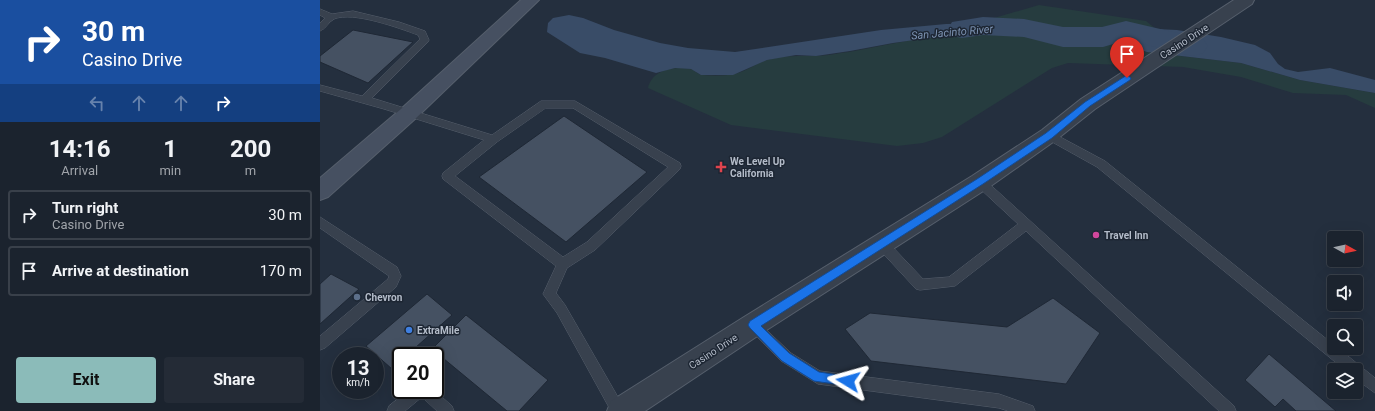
<!DOCTYPE html>
<style>
:root{--surface:#1b232e;--page:#242b36;--text:#f1f3f6;--muted:#a0a4aa;--line:#39404a;--accent:#8bbbb9}
body{margin:0;font-family:Roboto,sans-serif;background:var(--page);color:var(--text);height:100vh;display:flex;flex-direction:column;font-size:15px;white-space:nowrap}
*{box-sizing:border-box;margin:0}
p{font-size:13px;color:var(--muted)}
.icon{flex:none;width:22px;height:22px;fill:none;stroke:currentColor;stroke-width:2;stroke-linecap:round;stroke-linejoin:round}
.map{position:relative;flex:1;overflow:hidden}
.sheet{display:flex;flex-direction:column;background:var(--surface);width:320px}
.sheet>*{flex:none}
.top-card{background:#1a4fa0;color:#fff;overflow:hidden}
.needle{width:26px;rotate:98deg}
.tools{position:absolute;left:1007px;top:231px;display:grid;gap:8px}
.tools a{display:grid;place-items:center;width:36px;height:36px;border-radius:4px;background:var(--surface);box-shadow:0 4px 16px #0002,0 0 0 1px var(--line);font-size:20px}
.speed{position:absolute;left:12px;top:347px;display:flex;gap:8px;font-size:20px;font-weight:700;text-align:center}
.speed>*{display:grid;place-content:center;width:52px;height:52px;border-radius:50%;background:var(--surface);box-shadow:0 4px 16px #0002,0 0 0 1px var(--line);line-height:1}
.speed small{font-size:10px;font-weight:400}
.speed .limit{border:2px solid #111;border-radius:6px;background:#fff;color:#111}
.pin{position:absolute;display:grid;place-items:center;width:34px;height:34px;color:#fff;margin:-41px -17px;border-radius:50% 50% 50% 0;rotate:-45deg;box-shadow:0 0 4px #0007}
.pin .icon{rotate:45deg}
.me{position:absolute;width:44px;margin:-22px;rotate:278deg;stroke-linejoin:round;filter:drop-shadow(0 0 3px #0008)}
.turn{display:flex;align-items:center;gap:14px;height:84px;padding:0 16px;font-size:18px}
.turn .icon{width:52px;height:52px;stroke-width:2.5}
.turn b{display:block;font-size:28px;line-height:34px}
.lanes{display:flex;align-items:center;height:38px;padding:0 16px;background:#0003;justify-content:center;gap:20px;direction:ltr}
.lanes .off{opacity:.35}
.eta{display:flex;justify-content:space-evenly;align-items:center;height:68px;text-align:center}
.eta b{font-size:24px;font-weight:700;line-height:28px}
.button{display:flex;gap:8px;margin-top:auto;padding:8px 16px}
.button a{flex:1;height:46px;border-radius:4px;background:var(--accent);color:#111;font-size:16px;font-weight:700;line-height:46px;text-align:center}
.button a+a{background:var(--page);color:var(--text)}
ul{padding:0;list-style:none}
li{display:flex;align-items:center;gap:12px;height:50px;margin:0 8px 6px;padding:0 8px;border:2px solid var(--line);border-radius:4px}
li div{flex:1}
li b{display:block;font-size:15px}
li em{font-style:normal}
main{display:flex;flex:1;min-height:0}
.map>svg:first-child{display:block}
</style>
<main>
<section class="sheet">
<div class="top-card">
<div class="turn"><svg class="icon" aria-label="right" viewBox="0 0 24 24"><path d="M7 20v-9h11M14 6l5 5-5 5"/></svg><div><b>30 m</b>Casino Drive</div></div>
<div class="lanes"><svg class="icon off" aria-label="left" viewBox="0 0 24 24"><path d="M17 20v-9H6M10 6l-5 5 5 5"/></svg><svg class="icon off" aria-label="ahead" viewBox="0 0 24 24"><path d="M12 20V5M6 11l6-6 6 6"/></svg><svg class="icon off" aria-label="ahead" viewBox="0 0 24 24"><path d="M12 20V5M6 11l6-6 6 6"/></svg><svg class="icon" aria-label="right" viewBox="0 0 24 24"><path d="M7 20v-9h11M14 6l5 5-5 5"/></svg></div>
</div>
<div class="eta">
<div><b>14:16</b><p>Arrival</p></div>
<div><b>1</b><p>min</p></div>
<div><b>200</b><p>m</p></div>
</div>
<ul>
<li><svg class="icon" aria-label="right" viewBox="0 0 24 24"><path d="M7 20v-9h11M14 6l5 5-5 5"/></svg><div><b>Turn right</b><p>Casino Drive</p></div><em>30 m</em></li>
<li><svg class="icon" aria-label="arrive" viewBox="0 0 24 24"><path d="M6 21V4h12l-3 4 3 4H6"/></svg><div><b>Arrive at destination</b></div><em>170 m</em></li>
</ul>
<div class="button"><a>Exit</a><a>Share</a></div>
</section>
<div class="map">
<svg width="1055" height="411" viewBox="0 0 1055 411">
<rect width="100%" height="100%" fill="#242f3e"/>
<path fill="#263c3f" d="M 719,5 L 826,21 L 836,29 L 823,35 L 817,41 L 818,49 L 827,52 L 921,63 L 980,80 L 1055,93 L 1055,108 L 1026,95 L 973,93 L 921,77 L 863,67 L 748,63 L 732,68 L 622,137 L 603,143 L 577,146 L 411,125 L 328,88 C 332,70 354,66 370,69 C 375,70 378,75 383,75 C 392,76 405,76 414,74 C 426,72 436,63 447,60 C 464,55 479,56 496,56 C 507,56 518,53 529,52 C 582,43 637,27 692,32 L 687,23 L 657,23 Z"/>
<path fill="#394c67" d="M 249,15 L 263,18 L 294,30 L 340,43 L 368,48 L 415,52 L 561,30 L 626,24 L 687,23 L 692,29 L 692,32 L 663,32 L 630,35 L 573,43 L 530,51 L 496,56 L 476,55 L 447,60 L 413,75 L 381,75 L 371,69 L 355,68 L 336,73 L 285,58 L 260,53 L 227,32 L 228,23 L 233,18 Z
M 836,29 L 857,30 L 901,37 L 935,45 L 950,53 L 958,64 L 965,69 L 978,72 L 1010,68 L 1055,80 L 1055,93 L 980,80 L 921,63 L 827,52 L 818,49 L 817,41 L 823,35 Z"/>
<g fill="none" stroke-linecap="round" stroke-linejoin="round">
<path fill="#394c67" fill-rule="evenodd" d="M 663,17 L 704,19 L 743,27 L 782,27 L 806,21 L 883,39 L 888,46 L 883,53 L 873,56 L 807,40 L 783,47 L 743,47 L 704,37 L 663,35 L 642,38 L 632,36 L 628,29 L 632,22 Z"/>
</g>
<path fill="#455162" stroke="#1f2835" d="M 33,30 L 93,42 L 48,83 L 0,62 L 0,56 Z
M 244,116 L 327,172 L 246,242 L 159,177 Z
M 11,274 L 39,289 L 0,324 L 0,284 Z
M 107,294 L 132,315 L 86,356 L 81,356 L 81,361 L 72,369 L 46,346 Z
M 733,298 L 780,333 L 746,384 L 551,361 L 525,329 L 550,313 L 687,327 Z
M 146,315 L 228,380 L 199,411 L 187,411 L 112,349 Z
M 949,354 L 1016,411 L 976,411 L 963,399 L 955,407 L 925,380 Z"/>
<g fill="none" stroke-linecap="round" stroke-linejoin="round">
<g stroke="#565f6c" stroke-width="1">
<path id="service" d="M 0,9 L 12,14 L 33,11 L 79,22 L 105,31 L 109,40 L 108,42 L 52,98 L 172,135 L 221,101 L 255,101 L 360,163 L 361,166 L 360,169 L 275,250 L 247,268 L 236,293 L 245,305 L 306,411 L 291,411 L 237,313 L 223,294 L 236,266 L 123,179 L 122,176 L 123,173 L 164,140 L 64,109 L 0,91 L 0,85 L 42,96 L 100,39 L 98,35 C 79,28 33,11 14,19 C 8,22 6,29 0,31 L 0,23 L 5,18 L 0,15 ZM 226,108 L 253,108 L 348,167 L 267,242 L 243,257 L 135,176 L 177,142 Z
M 729,131 L 785,161 L 1014,345 L 1014,348 L 1018,348 L 1055,378 L 1055,393 L 1036,379 L 1036,370 L 1025,370 L 777,167 L 725,138 L 724,135 L 725,132 Z
M 660,178 L 664,179 L 914,406 L 916,411 L 899,411 L 706,231 L 635,286 L 600,290 L 596,289 L 558,248 L 556,244 L 558,240 L 562,239 L 566,240 L 603,279 L 629,277 L 698,224 L 656,185 L 655,182 L 656,179 Z
M 0,217 L 77,267 L 81,276 L 76,287 L 5,348 L 0,350 L 0,336 L 68,279 L 69,276 L 0,228 Z
M 433,319 L 437,321 L 471,353 L 500,371 L 679,394 L 713,406 L 715,411 L 688,411 L 679,408 L 498,384 L 461,361 L 429,329 L 427,325 L 429,321 Z
M 89,390 L 114,390 L 132,406 L 134,411 L 117,411 L 102,397 L 85,411 L 67,411 L 69,406 Z"/>
</g>
<g stroke="#565f6c" stroke-width="2">
<path id="tertiary" d="M 914,0 L 934,0 L 932,4 L 775,109 L 736,140 L 668,188 L 442,333 L 325,411 L 287,411 L 291,401 L 424,317 L 652,176 L 722,130 L 761,99 Z"/>
</g>
<g stroke="#565f6c" stroke-width="2">
<path id="secondary" d="M 201,0 L 219,0 L 95,119 L 8,197 L 0,200 L 0,178 L 81,109 Z"/>
</g>
<use href="#service" fill="#38414e" fill-rule="evenodd"/>
<use href="#tertiary" fill="#38414e" fill-rule="evenodd"/>
<use href="#secondary" fill="#465061" fill-rule="evenodd"/>
</g>
<path fill="#1a73e8" stroke="#114b97" d="M 807,75 L 811,78 L 810,80 L 770,106 L 732,138 L 663,184 L 441,326 L 469,353 L 499,372 L 532,377 L 533,381 L 532,385 L 528,386 L 494,381 L 462,361 L 430,328 L 428,325 L 430,321 L 657,179 L 726,133 L 765,102 Z"/>
<path fill="#e0444e" stroke="#1d2633" stroke-width="1.5" d="M399 161h4v4h4v4h-4v4h-4v-4h-4v-4h4z"/>
<circle fill="#d1479c" stroke="#1d2633" stroke-width="1.5" cx="776" cy="235" r="4"/>
<circle fill="#5c6f8a" stroke="#1d2633" stroke-width="1.5" cx="37" cy="297" r="4"/>
<circle fill="#3f7fe0" stroke="#1d2633" stroke-width="1.5" cx="89" cy="330" r="4"/>
<g text-anchor="middle" stroke-width="3" stroke-linejoin="round" paint-order="stroke">
<g font-size="10" fill="#b4bcc9" stroke="#1d2633">
<text transform="translate(864 41) rotate(-33)" y="4">Casino Drive</text>
<text transform="translate(393 351) rotate(-33)" y="4">Casino Drive</text>
</g>
<g font-size="10" font-weight="bold" fill="#b4bcc9" stroke="#1d2633" text-anchor="start">
<text x="410" y="165">We Level Up<tspan x="410" dy="12">California</tspan></text>
<text x="784" y="239">Travel Inn</text>
<text x="45" y="301">Chevron</text>
<text x="97" y="334">ExtraMile</text>
</g>
<g font-size="11" font-style="italic" fill="#7c92b1" stroke="#1d2633">
<text transform="translate(632 32) rotate(-5)" y="4">San Jacinto River</text>
</g>
</g>
</svg>
<div class="tools">
<a><svg class="needle" viewBox="-14 -14 28 28"><path d="M0-13l5 13h-10z" fill="#e53935"/><path d="M0 13l5-13h-10z" fill="#a0a4aa"/></svg></a>
<a><svg class="icon" aria-label="sound" viewBox="0 0 24 24"><path d="M4 9h4l5-4v14l-5-4H4zM17 9q2 3 0 6"/></svg></a>
<a><svg class="icon" aria-label="search" viewBox="0 0 24 24"><circle cx="10" cy="10" r="6"/><path d="M15 15l6 6"/></svg></a>
<a><svg class="icon" aria-label="layers" viewBox="0 0 24 24"><path d="M12 4l9 5-9 5-9-5zM3 14l9 5 9-5"/></svg></a>
</div>
<div class="speed"><div>13<small>km/h</small></div><div class="limit">20</div></div>
<div class="pin" style="left:807px;top:78px;background:#d93025"><svg class="icon" aria-label="arrive" viewBox="0 0 24 24"><path d="M6 21V4h12l-3 4 3 4H6"/></svg></div>
<svg class="me" style="left:528px;top:381px" viewBox="-20 -20 40 40"><path d="M0-17L14 15 0 8-14 15z" fill="#1a73e8" stroke="#fff" stroke-width="4"/></svg>
</div>
</main>
